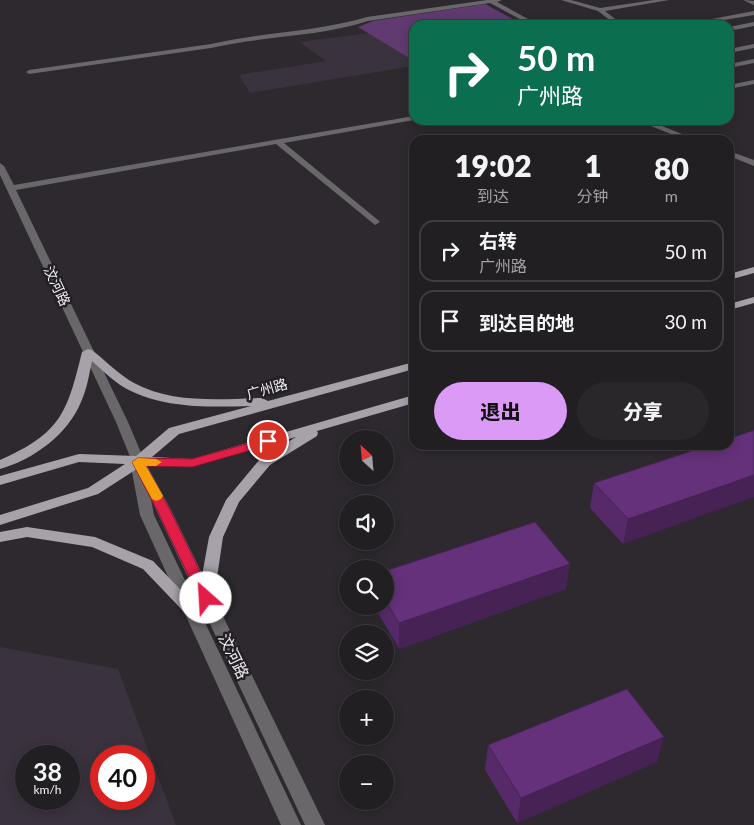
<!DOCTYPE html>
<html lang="zh">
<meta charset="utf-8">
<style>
:root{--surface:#221f23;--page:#2a272b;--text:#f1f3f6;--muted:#a2a2a6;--line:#3f3d41;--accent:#da9af6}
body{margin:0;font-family:Lato,"Noto Sans SC",sans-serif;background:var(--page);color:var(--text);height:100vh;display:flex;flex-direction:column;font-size:19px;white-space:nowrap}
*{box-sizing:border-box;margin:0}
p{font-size:16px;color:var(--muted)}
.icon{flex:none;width:28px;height:28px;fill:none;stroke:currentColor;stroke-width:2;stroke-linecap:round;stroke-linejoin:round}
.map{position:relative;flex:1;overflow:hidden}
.panel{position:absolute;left:409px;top:135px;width:325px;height:315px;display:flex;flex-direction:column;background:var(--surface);border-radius:15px;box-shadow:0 2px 12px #0003,0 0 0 1px var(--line)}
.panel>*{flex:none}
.guide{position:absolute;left:409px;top:20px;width:325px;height:105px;border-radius:15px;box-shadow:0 2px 12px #0003,0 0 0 1px var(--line);background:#0b6e4f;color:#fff;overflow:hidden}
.needle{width:32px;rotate:334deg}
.buttons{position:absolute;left:339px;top:430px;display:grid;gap:10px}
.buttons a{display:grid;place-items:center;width:55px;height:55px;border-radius:50%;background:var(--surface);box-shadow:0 2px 12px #0003,0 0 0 1px var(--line);font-size:25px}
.speed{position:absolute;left:15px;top:745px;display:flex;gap:10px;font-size:25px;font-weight:700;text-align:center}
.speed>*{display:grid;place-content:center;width:65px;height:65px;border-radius:50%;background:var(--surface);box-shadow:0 2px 12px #0003,0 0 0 1px var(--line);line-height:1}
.speed small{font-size:12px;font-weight:400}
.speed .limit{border:8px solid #d22;background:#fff;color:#111}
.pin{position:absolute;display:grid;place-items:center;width:42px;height:42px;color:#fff;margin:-21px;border:2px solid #fff;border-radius:50%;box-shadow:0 1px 5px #0007}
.me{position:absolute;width:55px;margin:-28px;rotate:334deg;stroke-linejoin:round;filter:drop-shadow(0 0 4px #0008)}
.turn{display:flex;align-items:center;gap:18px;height:105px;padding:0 25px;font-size:22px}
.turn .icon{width:65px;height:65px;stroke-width:2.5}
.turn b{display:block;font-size:35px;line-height:42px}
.eta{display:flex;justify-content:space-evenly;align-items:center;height:85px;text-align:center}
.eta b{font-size:30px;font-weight:800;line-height:35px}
.action{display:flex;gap:10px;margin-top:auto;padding:10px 25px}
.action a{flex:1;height:58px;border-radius:30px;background:var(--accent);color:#111;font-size:20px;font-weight:800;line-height:58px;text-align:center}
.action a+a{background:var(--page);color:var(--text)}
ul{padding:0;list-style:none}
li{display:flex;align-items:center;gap:15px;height:62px;margin:0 10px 8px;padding:0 15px;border:2px solid var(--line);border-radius:15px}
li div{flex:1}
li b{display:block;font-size:19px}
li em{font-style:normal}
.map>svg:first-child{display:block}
</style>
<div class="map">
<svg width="754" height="825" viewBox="0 0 754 825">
<rect width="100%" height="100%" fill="#2d292f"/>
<path fill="#3a323d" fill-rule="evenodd" d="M 369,33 L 414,61 L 414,66 L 250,93 L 239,75 L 326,61 L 299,42 Z
M 0,647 L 118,669 L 176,825 L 0,825 ZM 26,756 L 69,756 L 69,799 L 26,799 ZM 101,756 L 144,756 L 144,799 L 101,799 Z"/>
<path fill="#603a70" d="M 485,4 L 524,25 L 414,25 L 414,61 L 358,27 L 373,21 Z"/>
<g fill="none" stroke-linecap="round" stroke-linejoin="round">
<path fill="#69676a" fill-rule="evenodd" d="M 487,0 L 502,0 L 497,2 L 539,25 L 531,25 L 490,3 L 368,21 C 318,37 262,36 211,48 L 29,74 L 26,72 L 29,70 L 211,44 C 262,32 316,32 367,17 Z
M 561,0 L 571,0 L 600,8 L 654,0 L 669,0 L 605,11 L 623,25 L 616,25 L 598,11 Z
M 744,0 L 754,1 L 754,5 L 745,1 Z
M 754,11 L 754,15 L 694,25 L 680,25 Z
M 754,22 L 754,26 L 729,31 L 729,27 Z
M 754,44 L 754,48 L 729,53 L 729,49 Z
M 754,59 L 754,63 L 729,68 L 729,64 Z
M 754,80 L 754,84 L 729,89 L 729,85 Z
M 414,116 L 414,120 L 284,143 L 378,220 L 380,222 L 375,225 L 276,144 L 16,190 L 128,422 L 145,462 L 171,510 L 325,825 L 305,825 L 151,499 L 154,515 L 301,825 L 281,825 L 140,515 L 132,472 L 135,469 L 116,422 L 0,175 L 0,163 L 4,166 L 14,185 Z
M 636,120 L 647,120 L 697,140 L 686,140 Z
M 729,151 L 754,160 L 754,166 L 729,156 Z"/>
<path fill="#a7a2a9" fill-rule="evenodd" d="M 754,267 L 754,273 L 729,280 L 729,274 Z
M 754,297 L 754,303 L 729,310 L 729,304 Z
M 88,349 L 92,350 C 106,361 118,374 134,383 C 173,404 220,399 262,398 L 268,401 L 414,362 L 414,369 L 179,434 L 152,457 L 192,459 L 414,395 L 414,403 L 317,431 L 318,433 L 317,436 L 270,465 L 239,502 L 223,537 L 214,598 L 211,602 L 206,604 L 201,602 L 198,598 L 209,537 L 226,500 L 260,459 L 296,437 L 192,467 L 143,465 L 98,494 L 0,525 L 0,515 L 88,488 L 125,464 L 79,462 L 0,485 L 0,476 L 79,454 L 136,456 L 169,428 L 251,406 C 209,407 163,409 125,388 C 113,381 102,370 92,361 C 89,375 87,389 81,402 C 68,434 33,460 0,469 L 0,460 C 61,433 67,413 82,352 Z
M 27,527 L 95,537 L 153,561 L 199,609 L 197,613 L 191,615 L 185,613 L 143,569 L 92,547 L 27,537 L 0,542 L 0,532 Z"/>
</g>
<path fill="#562a69" d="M 754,431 L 623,544 L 590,508 L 594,483 Z
M 385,571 L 566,589 L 399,649 L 374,606 L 385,606 Z
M 488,745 L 657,762 L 517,823 L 485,770 Z"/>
<path fill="#462255" d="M 754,475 L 754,497 L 623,544 L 628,519 Z
M 570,564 L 566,589 L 399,649 L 399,623 Z
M 664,737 L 657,762 L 517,823 L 521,798 Z"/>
<path fill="#64317a" stroke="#462255" d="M 754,430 L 754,475 L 628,519 L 594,483 L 710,445 L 729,445 L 729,439 Z
M 535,522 L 570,564 L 399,623 L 385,600 L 385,571 Z
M 627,689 L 664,737 L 521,798 L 488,745 Z"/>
<path fill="#e11d48" stroke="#92132f" d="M 268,438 L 274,441 L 272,444 L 192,467 L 146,466 L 170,510 L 213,598 L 211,602 L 206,603 L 201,602 L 157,510 L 132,462 L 138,458 L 192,459 Z"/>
<path fill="#f59e0b" d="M 138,458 L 156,459 L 162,462 L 156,466 L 146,466 L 163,496 L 161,499 L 156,501 L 152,499 L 132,462 Z"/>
<g text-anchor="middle" stroke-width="5" stroke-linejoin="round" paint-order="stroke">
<g font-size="14" fill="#f0eef2" stroke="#231f25">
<text transform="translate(57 286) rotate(65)" y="5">汶河路</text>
<text transform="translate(267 389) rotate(-16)" y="5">广州路</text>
</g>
<g font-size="16" fill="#f0eef2" stroke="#231f25">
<text transform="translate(234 656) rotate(64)" y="6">汶河路</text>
</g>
</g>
</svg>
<div class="buttons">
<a><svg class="needle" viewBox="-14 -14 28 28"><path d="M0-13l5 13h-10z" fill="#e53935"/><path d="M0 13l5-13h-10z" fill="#a2a2a6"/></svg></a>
<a><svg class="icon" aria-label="sound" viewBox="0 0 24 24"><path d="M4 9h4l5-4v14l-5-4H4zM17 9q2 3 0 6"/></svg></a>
<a><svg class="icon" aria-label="search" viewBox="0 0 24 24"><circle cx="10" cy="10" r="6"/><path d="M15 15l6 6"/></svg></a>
<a><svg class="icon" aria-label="layers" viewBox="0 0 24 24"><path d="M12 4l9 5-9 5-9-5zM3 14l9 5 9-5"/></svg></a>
<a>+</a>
<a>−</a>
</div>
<div class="speed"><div>38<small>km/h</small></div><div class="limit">40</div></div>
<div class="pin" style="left:268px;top:441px;background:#d93025"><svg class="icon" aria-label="arrive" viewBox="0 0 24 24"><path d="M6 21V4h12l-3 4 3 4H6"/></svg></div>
<svg class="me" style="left:206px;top:598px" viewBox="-20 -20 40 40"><circle r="19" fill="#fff"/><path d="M0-13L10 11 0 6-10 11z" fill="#e11d48"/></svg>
<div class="guide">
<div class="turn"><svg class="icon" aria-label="right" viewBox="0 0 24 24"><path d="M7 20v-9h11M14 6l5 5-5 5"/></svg><div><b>50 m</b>广州路</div></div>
</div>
<section class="panel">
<div class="eta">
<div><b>19:02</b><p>到达</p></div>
<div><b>1</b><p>分钟</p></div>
<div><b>80</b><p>m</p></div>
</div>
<ul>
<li><svg class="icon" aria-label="right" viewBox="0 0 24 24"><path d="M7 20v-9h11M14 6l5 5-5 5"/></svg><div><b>右转</b><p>广州路</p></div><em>50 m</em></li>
<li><svg class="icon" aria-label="arrive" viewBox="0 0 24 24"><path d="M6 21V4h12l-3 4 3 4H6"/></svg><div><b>到达目的地</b></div><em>30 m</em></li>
</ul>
<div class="action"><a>退出</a><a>分享</a></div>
</section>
</div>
